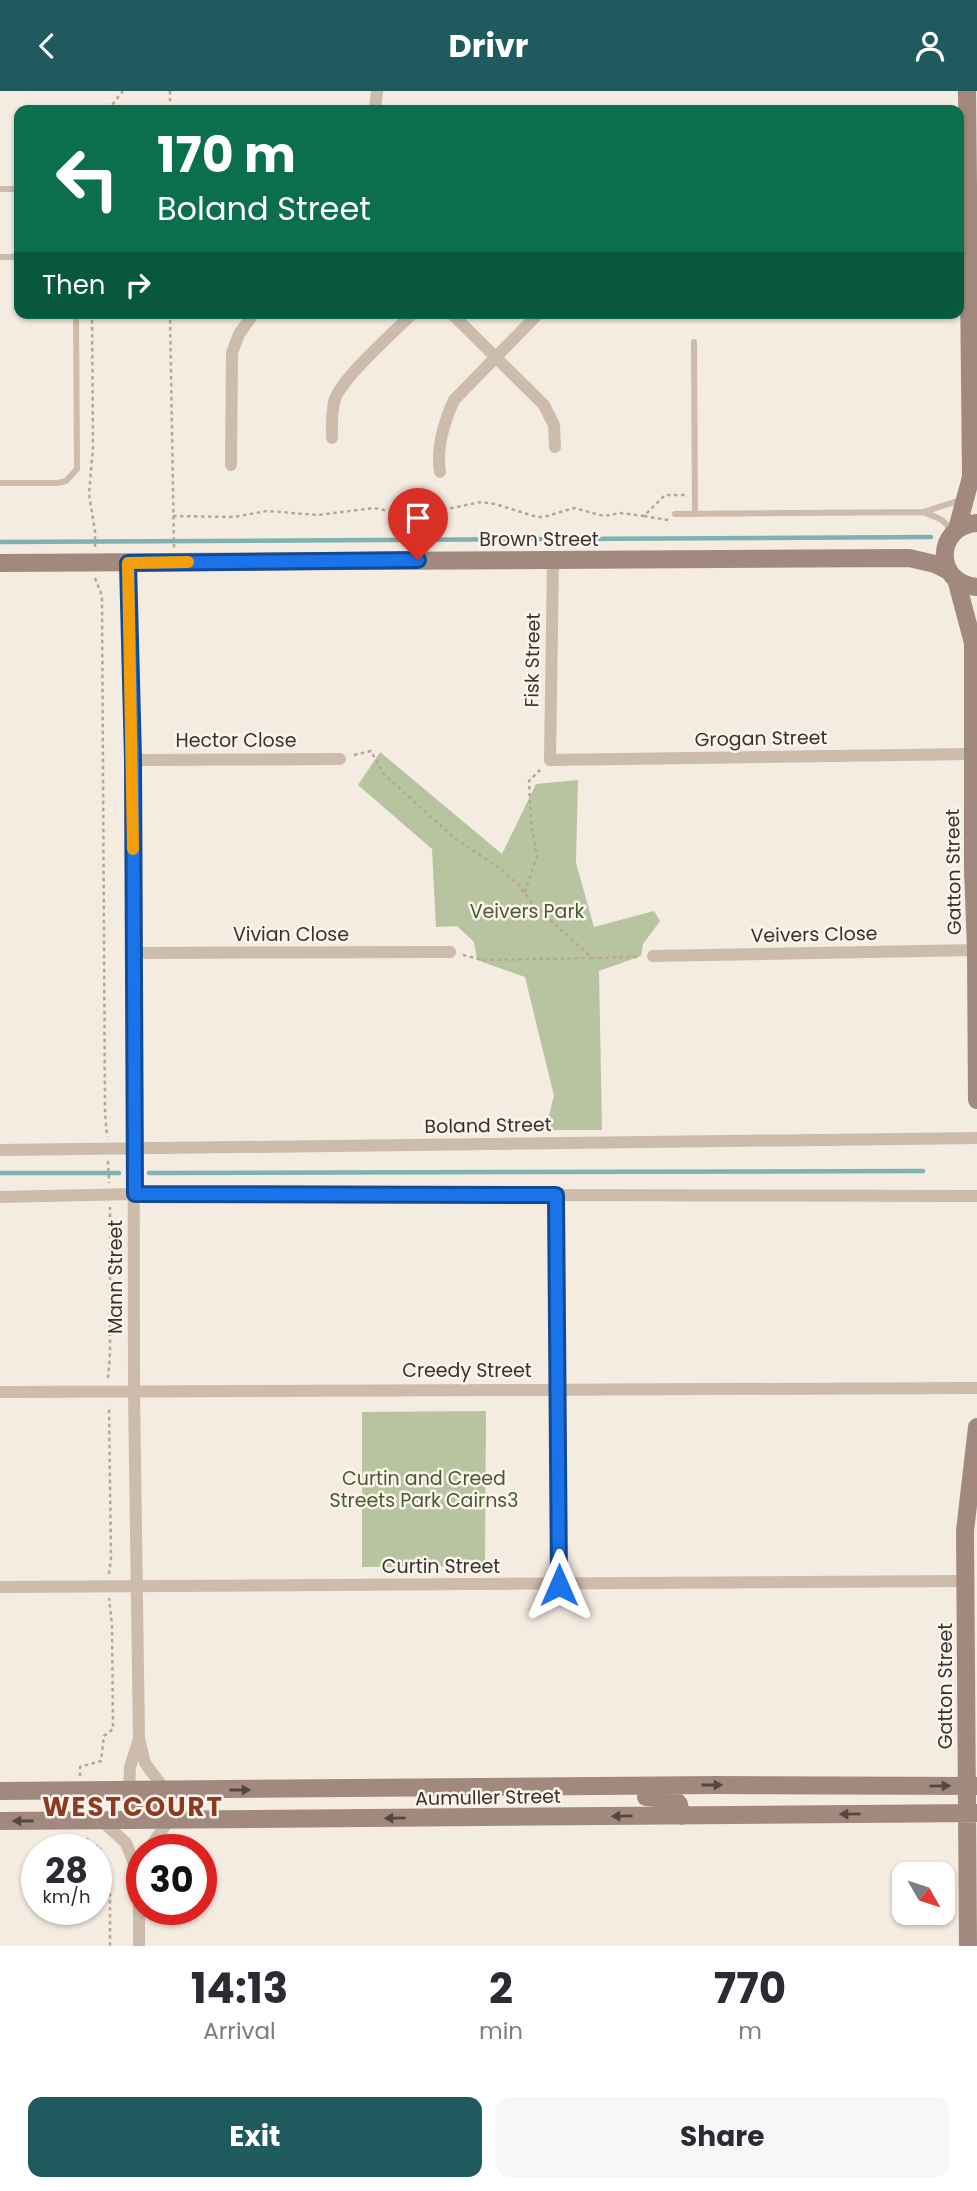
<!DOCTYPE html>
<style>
:root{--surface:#fff;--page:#f7f7f7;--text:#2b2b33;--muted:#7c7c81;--accent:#1f5a5e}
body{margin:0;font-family:Poppins,sans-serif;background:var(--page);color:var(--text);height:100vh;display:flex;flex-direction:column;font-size:26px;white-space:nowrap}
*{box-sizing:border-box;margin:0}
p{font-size:23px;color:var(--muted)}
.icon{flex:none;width:38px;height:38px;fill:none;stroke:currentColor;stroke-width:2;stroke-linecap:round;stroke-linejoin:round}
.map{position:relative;height:1855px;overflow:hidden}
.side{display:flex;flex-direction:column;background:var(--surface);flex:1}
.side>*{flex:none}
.banner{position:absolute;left:14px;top:14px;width:950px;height:214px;border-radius:14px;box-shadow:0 2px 5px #0004;background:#0b6e4f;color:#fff;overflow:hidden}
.needle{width:46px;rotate:129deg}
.buttons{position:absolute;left:892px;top:1771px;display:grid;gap:14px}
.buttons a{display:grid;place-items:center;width:63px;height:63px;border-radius:14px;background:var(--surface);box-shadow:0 2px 5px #0004;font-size:35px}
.speed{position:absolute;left:21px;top:1743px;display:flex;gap:14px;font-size:35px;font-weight:700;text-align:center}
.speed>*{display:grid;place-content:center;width:91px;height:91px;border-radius:50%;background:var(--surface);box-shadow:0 2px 5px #0004;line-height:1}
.speed small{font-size:18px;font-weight:400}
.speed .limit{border:10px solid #d22;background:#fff;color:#111}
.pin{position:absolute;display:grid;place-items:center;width:60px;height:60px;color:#fff;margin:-72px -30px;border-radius:50% 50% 50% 0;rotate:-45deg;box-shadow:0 0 7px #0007}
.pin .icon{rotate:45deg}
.me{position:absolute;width:77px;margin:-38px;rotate:0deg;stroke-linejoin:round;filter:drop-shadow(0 0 5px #0008)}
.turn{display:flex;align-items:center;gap:24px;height:147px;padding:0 28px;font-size:32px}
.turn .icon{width:91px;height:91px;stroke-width:2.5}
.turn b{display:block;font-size:49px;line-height:60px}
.then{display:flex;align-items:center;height:66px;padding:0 28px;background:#0003;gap:14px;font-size:26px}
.eta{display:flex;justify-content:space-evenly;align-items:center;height:119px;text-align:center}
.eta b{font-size:42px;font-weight:700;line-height:49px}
.button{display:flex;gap:14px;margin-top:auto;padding:14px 28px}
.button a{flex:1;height:80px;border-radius:14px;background:var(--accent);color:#fff;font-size:28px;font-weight:700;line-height:80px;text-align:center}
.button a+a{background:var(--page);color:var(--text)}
header{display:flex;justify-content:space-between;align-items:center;height:91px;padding:0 28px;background:var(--accent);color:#fff;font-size:32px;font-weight:700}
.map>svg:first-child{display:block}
</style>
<header><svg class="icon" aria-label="back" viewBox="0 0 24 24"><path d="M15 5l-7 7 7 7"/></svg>Drivr<svg class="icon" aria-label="person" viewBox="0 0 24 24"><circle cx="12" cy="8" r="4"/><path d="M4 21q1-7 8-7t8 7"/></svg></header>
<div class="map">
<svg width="977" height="1855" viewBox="0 0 977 1855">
<rect width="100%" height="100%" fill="#f4ebe1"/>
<path fill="#b8c4a0" d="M 380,661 L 502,763 L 536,693 L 578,689 L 576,772 L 594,836 L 654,820 L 660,830 L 643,853 L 641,865 L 599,880 L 602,1039 L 545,1039 L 554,1005 L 525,886 L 477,869 L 474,851 L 457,835 L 436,836 L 432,758 L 358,694 Z
M 486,1320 L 485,1475 L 362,1476 L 362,1321 Z"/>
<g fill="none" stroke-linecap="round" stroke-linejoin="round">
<path stroke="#7fb0b2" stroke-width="4.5" d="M 0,451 L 931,446
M 0,1082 L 119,1082
M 149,1082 L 923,1080"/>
<path stroke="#b9a596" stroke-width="2.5" stroke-dasharray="3.5 3.5" stroke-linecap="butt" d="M 170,0 L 170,19
M 108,19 L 123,0
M 92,222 L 93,357 L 89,403 L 95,440 L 95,456
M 170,222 L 174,457
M 173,425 L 234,426 L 267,420 L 318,424 L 374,417 L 413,425 L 481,411 L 495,413 L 537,426 L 544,426 L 574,417 L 604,425 L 620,422 L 644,425 L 665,404 L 686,404
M 644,425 L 668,429
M 95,487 L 102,505 L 105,1021 L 107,1046
M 354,664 L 371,660 L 383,682 L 454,747 L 498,776 L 519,794 L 533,813 L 592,867 L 640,866
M 525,801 L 537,765 L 531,730 L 529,690 L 540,679
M 463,864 L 484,869 L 592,867
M 108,1070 L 109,1092
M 108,1287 L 110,1263 L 110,1116
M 109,1483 L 111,1468 L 109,1315
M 80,1685 L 80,1676 L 101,1670 L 104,1645 L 113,1638 L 112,1533 L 109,1507
M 87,1747 L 89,1755 L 100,1755 L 100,1778 L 110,1789 L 110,1855"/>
<path stroke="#cdbbac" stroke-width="6" d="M 0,98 L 19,98
M 0,166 L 19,166
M 694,251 L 695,423
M 0,392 L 57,392 L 66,390 L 77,378 L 76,222
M 925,422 C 936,426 947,429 951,441
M 675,423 L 923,421 L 961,409"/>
<path stroke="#cdbbac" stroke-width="12" d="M 375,19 L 377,0
M 451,222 L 544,314 L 554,334 L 555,356
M 332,347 C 332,334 331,321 335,308 C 342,287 395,240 413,222
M 231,374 L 232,262 L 239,243 L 254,222
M 440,381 C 436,356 444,331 454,309 L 539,222
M 553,469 L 550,669 L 972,663
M 128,472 L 133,669 L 134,1301 L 139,1648 L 145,1672 L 165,1699
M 133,669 L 340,668
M 133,862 L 450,861
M 653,865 L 976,859
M 0,1059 L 977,1047
M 557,1104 L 559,1494
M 0,1106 L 135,1103 L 977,1105
M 0,1301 L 977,1297
M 0,1496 L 966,1490
M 129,1699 L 130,1676 L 139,1648
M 101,1729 L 126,1752 L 139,1785 L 139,1855
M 148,1759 L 169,1729"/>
<path stroke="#a18a7d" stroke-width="18" d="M 977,432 C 934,435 934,493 977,496
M 957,438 L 971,386 L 967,0
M 0,472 L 909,467 L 935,473 L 949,480
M 956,488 L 973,552 L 973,778 L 976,859 L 977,1009
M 129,1699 C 134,1719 148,1717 166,1718
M 0,1700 L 717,1694 L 977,1695
M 646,1706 L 674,1708 L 679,1713 L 681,1725
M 0,1730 L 977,1722
M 968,1855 L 965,1440 L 977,1336"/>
</g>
<defs><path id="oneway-solid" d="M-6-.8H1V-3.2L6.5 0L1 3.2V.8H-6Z" transform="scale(1.75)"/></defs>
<g fill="#544640">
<use href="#oneway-solid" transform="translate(712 1694)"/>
<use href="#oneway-solid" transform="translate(940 1695) rotate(-1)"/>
<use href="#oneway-solid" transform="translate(240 1699)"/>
<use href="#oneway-solid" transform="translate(850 1723) rotate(179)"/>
<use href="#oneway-solid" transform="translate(622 1725) rotate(179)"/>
<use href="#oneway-solid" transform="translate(395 1727) rotate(179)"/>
<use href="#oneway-solid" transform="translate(23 1730) rotate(180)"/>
</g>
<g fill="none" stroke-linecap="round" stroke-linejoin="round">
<g stroke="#114b97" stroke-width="18">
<path id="route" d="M 418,469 L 128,472 L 133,668 L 135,1103 L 556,1104 L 559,1494"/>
</g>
<use href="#route" stroke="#1a73e8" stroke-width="12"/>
<path stroke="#f59e0b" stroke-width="12" d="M 133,758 L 128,472 L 188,471"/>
</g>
<g text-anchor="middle" stroke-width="5" stroke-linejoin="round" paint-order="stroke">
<g font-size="19" fill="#3b302b" stroke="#fbf5ee">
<text x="539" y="455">Brown Street</text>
<text transform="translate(532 569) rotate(-89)" y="7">Fisk Street</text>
<text transform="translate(761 647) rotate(-1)" y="7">Grogan Street</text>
<text x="236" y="656">Hector Close</text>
<text transform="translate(953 781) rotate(-91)" y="7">Gatton Street</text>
<text x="291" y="850">Vivian Close</text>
<text transform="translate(814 843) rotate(-1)" y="7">Veivers Close</text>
<text transform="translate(488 1034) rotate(-1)" y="7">Boland Street</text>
<text transform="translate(115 1186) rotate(-90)" y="7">Mann Street</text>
<text x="467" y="1286">Creedy Street</text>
<text x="441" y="1482">Curtin Street</text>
<text transform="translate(945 1595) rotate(-90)" y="7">Gatton Street</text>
<text transform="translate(488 1706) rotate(-1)" y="7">Aumuller Street</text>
</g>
<g font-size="19" fill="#4a5a2e" stroke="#fbf5ee">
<text x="527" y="827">Veivers Park</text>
<text x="424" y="1394">Curtin and Creed<tspan x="424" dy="22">Streets Park Cairns3</tspan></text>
</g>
<g font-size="26" font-weight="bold" letter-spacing="2" fill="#8c3b22" stroke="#fbf5ee">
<text x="133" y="1725">WESTCOURT</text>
</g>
</g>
</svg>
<div class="buttons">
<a><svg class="needle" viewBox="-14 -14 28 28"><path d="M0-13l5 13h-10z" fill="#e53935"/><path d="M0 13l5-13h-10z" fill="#7c7c81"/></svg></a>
</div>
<div class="speed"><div>28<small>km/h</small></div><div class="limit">30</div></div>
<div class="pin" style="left:418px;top:469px;background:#d93025"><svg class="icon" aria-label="arrive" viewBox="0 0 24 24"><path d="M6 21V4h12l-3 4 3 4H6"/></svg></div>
<svg class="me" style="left:559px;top:1494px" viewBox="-20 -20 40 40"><path d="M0-17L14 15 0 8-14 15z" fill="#1a73e8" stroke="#fff" stroke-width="4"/></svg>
<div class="banner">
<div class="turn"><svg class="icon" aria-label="left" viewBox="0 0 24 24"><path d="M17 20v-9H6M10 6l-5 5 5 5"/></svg><div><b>170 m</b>Boland Street</div></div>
<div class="then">Then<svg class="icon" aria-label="right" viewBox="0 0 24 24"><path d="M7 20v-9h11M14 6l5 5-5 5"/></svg></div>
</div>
</div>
<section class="side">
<div class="eta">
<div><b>14:13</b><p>Arrival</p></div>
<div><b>2</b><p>min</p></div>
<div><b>770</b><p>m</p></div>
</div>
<div class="button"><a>Exit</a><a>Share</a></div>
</section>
